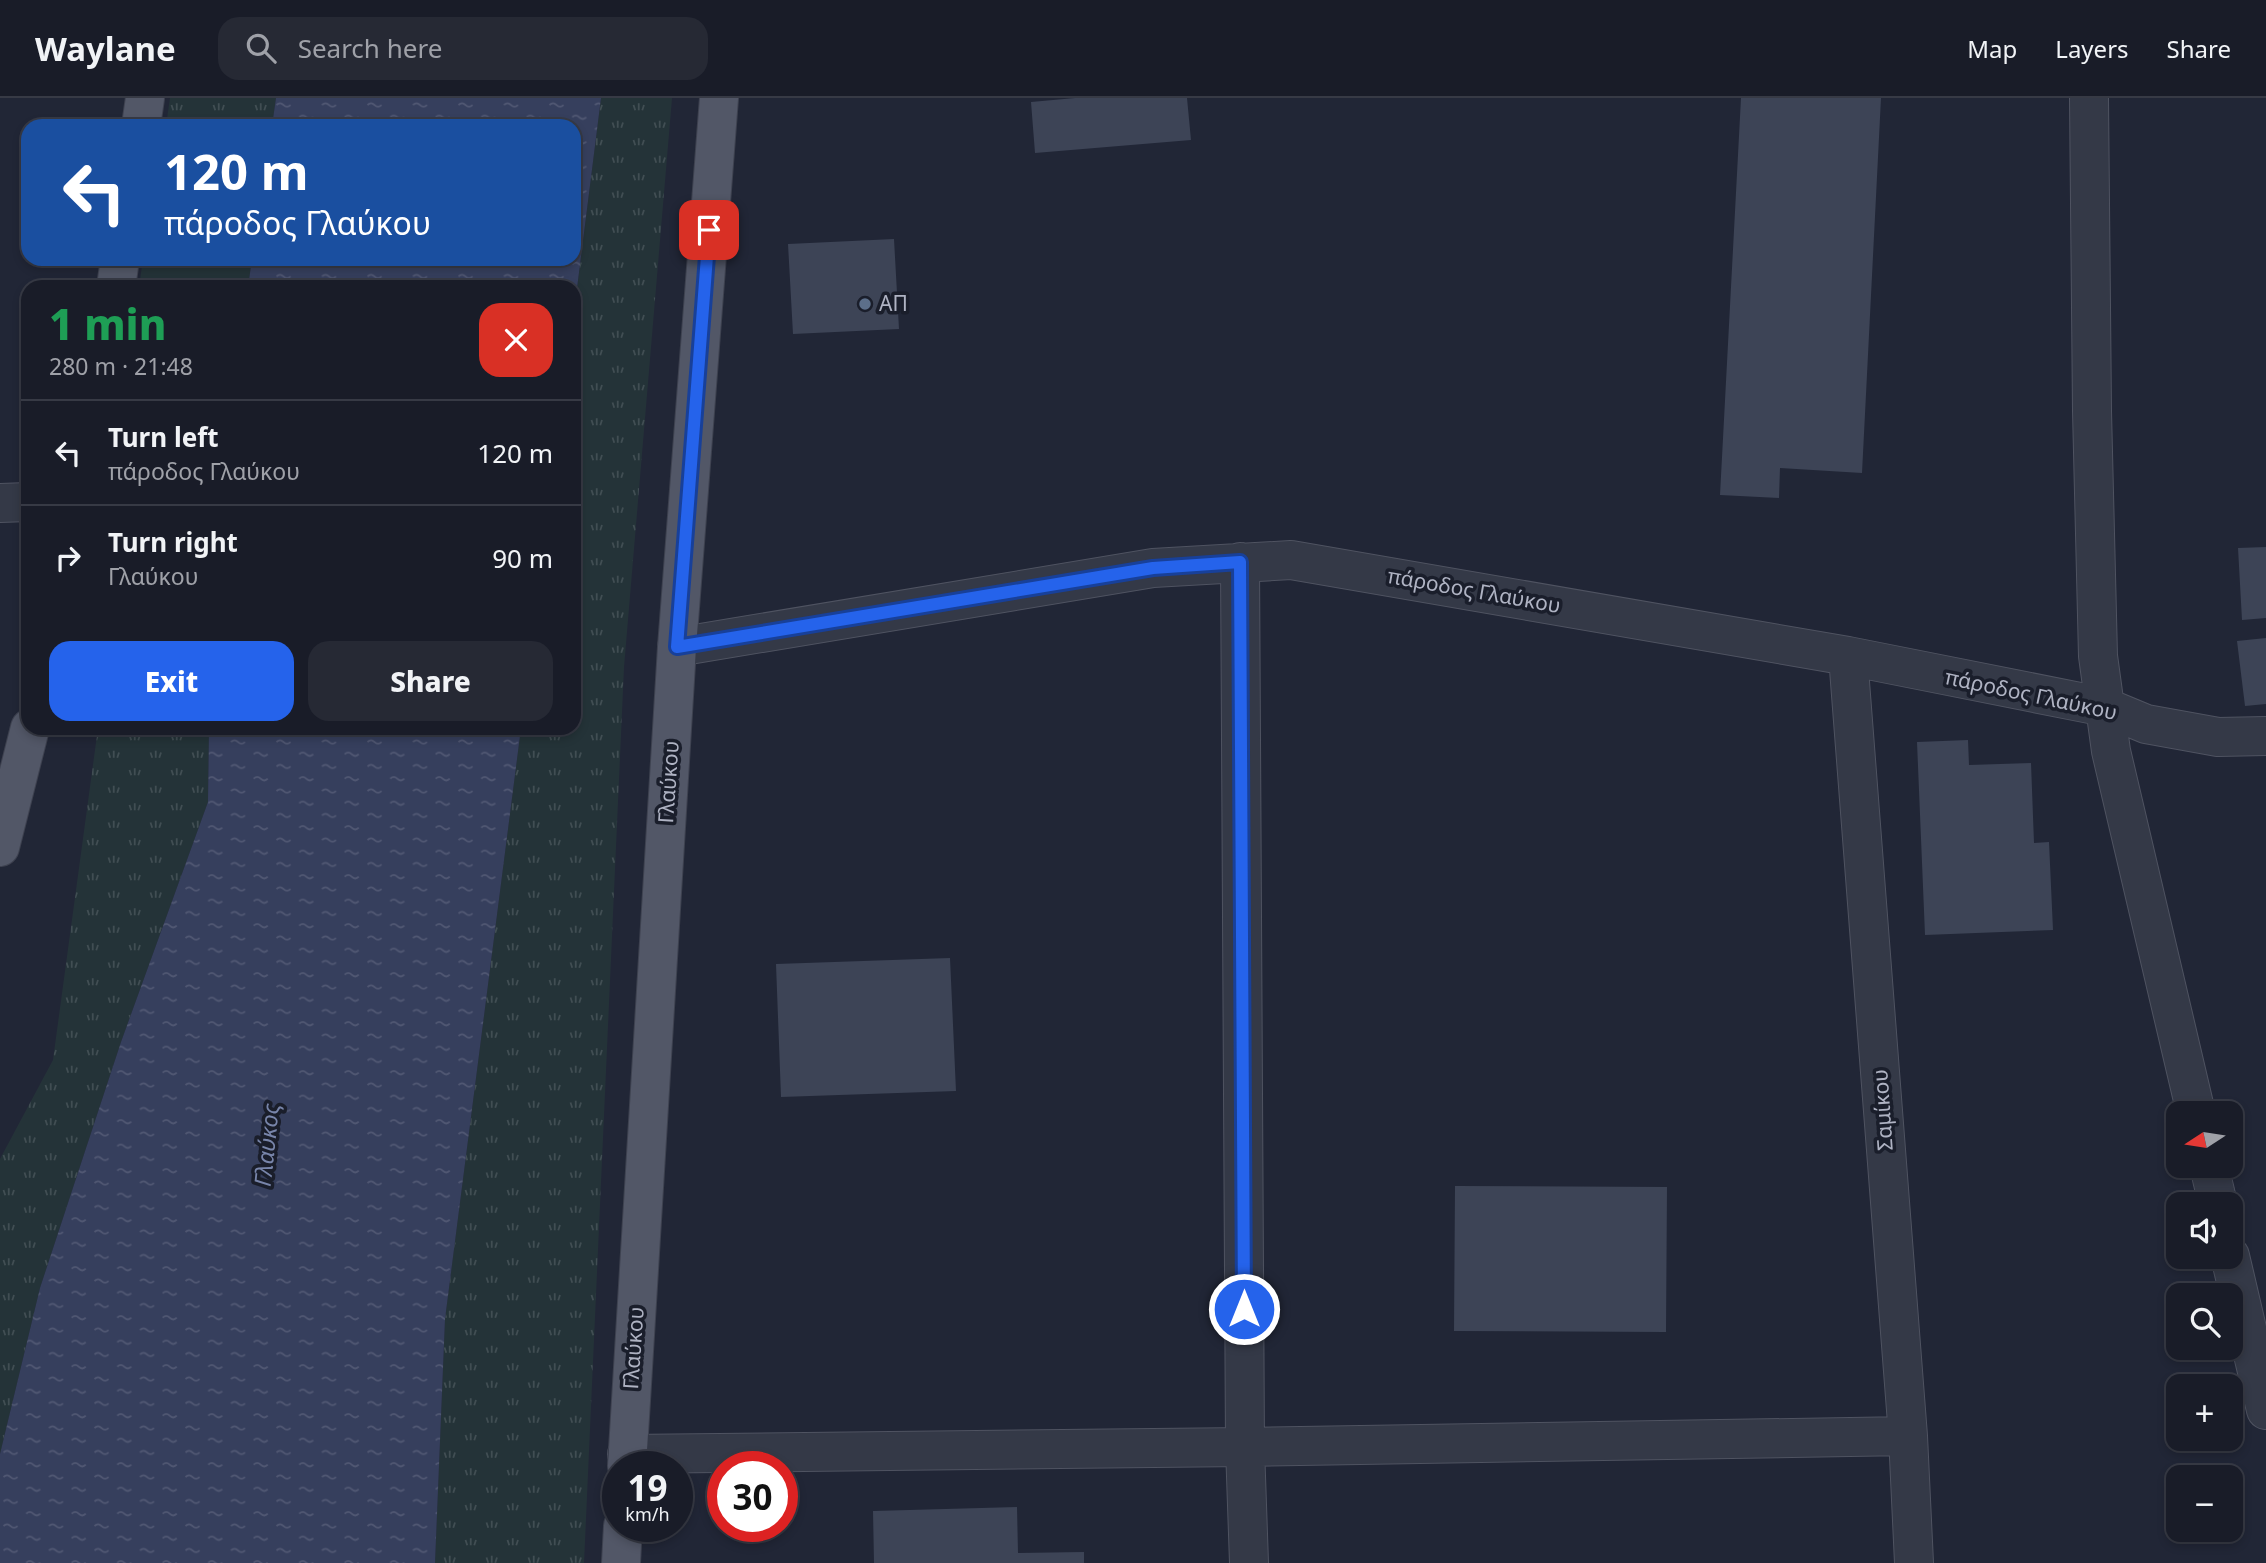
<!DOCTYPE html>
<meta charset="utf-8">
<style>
:root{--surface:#191c28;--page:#262934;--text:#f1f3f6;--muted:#9fa1a8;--line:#373a45;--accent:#2563eb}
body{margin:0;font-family:"Noto Sans",sans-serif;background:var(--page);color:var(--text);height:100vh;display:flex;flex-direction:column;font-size:26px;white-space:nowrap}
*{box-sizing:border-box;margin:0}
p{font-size:23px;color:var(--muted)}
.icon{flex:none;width:38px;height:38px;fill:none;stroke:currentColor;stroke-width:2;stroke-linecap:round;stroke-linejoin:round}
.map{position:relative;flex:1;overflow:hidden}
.drawer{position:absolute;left:21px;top:182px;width:560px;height:455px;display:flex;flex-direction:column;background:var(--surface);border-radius:21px;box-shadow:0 4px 10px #0003,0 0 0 2px var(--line)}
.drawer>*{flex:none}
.guide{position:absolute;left:21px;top:21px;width:560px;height:147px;border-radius:21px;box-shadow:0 4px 10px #0003,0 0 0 2px var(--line);background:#1a4fa0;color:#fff;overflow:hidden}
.needle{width:46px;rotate:258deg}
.buttons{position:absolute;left:2166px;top:1003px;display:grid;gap:14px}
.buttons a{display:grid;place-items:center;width:77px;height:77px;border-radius:14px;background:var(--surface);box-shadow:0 4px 10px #0003,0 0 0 2px var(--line);font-size:35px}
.speed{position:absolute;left:602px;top:1353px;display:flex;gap:14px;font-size:35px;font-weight:700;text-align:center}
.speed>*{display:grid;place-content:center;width:91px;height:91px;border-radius:50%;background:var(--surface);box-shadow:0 4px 10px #0003,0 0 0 2px var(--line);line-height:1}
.speed small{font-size:18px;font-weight:400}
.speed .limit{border:10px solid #d22;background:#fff;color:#111}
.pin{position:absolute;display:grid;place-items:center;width:60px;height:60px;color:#fff;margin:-30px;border-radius:14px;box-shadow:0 4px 10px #0006}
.me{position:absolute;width:77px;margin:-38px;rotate:0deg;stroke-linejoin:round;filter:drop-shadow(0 0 5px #0008)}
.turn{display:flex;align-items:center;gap:24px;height:147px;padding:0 28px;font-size:32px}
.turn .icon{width:91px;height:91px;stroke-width:2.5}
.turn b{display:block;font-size:49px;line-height:60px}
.round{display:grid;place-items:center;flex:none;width:74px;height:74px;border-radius:21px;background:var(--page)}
.summary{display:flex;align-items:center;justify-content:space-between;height:119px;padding:0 28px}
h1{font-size:42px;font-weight:800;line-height:52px;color:#1e9e55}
.button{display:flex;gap:14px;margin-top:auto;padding:14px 28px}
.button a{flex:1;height:80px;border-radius:21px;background:var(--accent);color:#fff;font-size:28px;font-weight:800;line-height:80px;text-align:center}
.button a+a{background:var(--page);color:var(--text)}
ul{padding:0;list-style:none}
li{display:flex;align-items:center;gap:21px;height:105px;padding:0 28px;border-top:2px solid var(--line)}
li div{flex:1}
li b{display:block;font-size:26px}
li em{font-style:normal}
header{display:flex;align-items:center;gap:42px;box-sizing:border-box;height:98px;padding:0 35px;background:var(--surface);border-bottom:2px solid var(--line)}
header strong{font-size:33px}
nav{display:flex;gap:38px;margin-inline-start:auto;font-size:24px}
.search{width:490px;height:63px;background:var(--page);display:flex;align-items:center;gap:18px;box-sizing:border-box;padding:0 24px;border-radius:21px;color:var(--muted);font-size:26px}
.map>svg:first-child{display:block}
</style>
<header>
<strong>Waylane</strong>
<div class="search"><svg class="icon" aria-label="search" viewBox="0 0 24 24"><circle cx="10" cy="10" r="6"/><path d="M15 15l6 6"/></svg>Search here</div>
<nav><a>Map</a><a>Layers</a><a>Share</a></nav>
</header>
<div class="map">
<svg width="2266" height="1465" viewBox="0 0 2266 1465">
<defs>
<pattern id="grass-tufts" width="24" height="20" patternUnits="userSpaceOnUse" patternTransform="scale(1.75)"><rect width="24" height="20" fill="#243338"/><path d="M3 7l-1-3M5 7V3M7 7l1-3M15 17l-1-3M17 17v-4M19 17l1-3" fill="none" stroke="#414e53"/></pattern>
<pattern id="water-ripples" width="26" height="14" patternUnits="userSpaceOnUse" patternTransform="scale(1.75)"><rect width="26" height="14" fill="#363f5d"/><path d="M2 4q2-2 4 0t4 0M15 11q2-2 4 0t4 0" fill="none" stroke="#515873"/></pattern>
</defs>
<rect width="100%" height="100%" fill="#212636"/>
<path fill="url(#grass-tufts)" d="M 170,0 L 276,0 L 272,28 L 166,28 Z
M 601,0 L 672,0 L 624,569 L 584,1465 L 435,1465 L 445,1221 L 521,630 L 574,630 L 574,215 Z
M 143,161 L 252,161 L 248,189 L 139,189 Z
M 98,630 L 209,630 L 208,704 L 121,944 L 40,1190 L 0,1356 L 0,1061 L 53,962 Z"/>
<path fill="url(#water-ripples)" d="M 276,0 L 601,0 L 574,214 L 574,189 L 248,189 L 252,161 L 574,161 L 574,28 L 272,28 Z
M 209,630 L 521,630 L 445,1221 L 435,1465 L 0,1465 L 0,1356 L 40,1190 L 121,944 L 208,704 Z"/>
<path fill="#3d4456" d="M 1075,0 L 1187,0 L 1191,42 L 1035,55 L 1031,4 Z
M 1741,0 L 1881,0 L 1862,375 L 1780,370 L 1779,400 L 1720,397 Z
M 894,141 L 899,231 L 793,236 L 788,146 Z
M 2266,449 L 2266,520 L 2242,522 L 2238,450 Z
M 2266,540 L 2266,606 L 2245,608 L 2237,543 Z
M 1968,642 L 1969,667 L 2031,665 L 2034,745 L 2049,744 L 2053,832 L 1925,837 L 1917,644 Z
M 950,860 L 956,993 L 781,999 L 776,866 Z
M 1455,1088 L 1667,1089 L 1666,1234 L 1454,1233 Z
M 1017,1409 L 1018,1455 L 1084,1454 L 1084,1465 L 874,1465 L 873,1413 Z"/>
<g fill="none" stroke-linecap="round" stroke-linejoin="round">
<g stroke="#4f5361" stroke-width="40">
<path id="minor" d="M 2089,0 L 2092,313 L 2098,558 L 2111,653 L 2196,1015
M 0,405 L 28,404
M 1240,464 L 1245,1349 L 1249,1465
M 677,549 L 1153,470 L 1291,462 L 1848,558 L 2105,609 L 2146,626 L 2218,639 L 2266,638
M 1848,558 L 1908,1338 L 1914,1465
M 2209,1068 L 2218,1106
M 2230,1158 L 2266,1312
M 627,1356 L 1245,1349 L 1908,1338"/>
</g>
<g stroke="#3e4250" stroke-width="40">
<path id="primary" d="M 141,28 L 145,0
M 116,189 L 120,161
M 0,749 L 30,630
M 627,1368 L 677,549 L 719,0
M 621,1465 L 623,1428"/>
</g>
<use href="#minor" stroke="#343947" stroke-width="38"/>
<use href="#primary" stroke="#525767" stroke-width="38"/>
</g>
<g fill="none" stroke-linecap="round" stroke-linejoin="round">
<g stroke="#184099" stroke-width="18">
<path id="route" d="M 709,132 L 677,549 L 1153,470 L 1240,464 L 1244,1211"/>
</g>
<use href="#route" stroke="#2563eb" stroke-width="12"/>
</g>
<circle fill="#5c6f8a" stroke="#1a1e2b" stroke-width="2.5" cx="865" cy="206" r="7"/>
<g text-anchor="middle" stroke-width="7" stroke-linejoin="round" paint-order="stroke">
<g font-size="21" fill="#afb3c3" stroke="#1a1e2b" text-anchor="start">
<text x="879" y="213">ΑΠ</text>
</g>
<g font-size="21" fill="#afb3c3" stroke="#1a1e2b">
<text transform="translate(1474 493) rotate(10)" y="7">πάροδος Γλαύκου</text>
<text transform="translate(2031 597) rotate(12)" y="7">πάροδος Γλαύκου</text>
<text transform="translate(669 684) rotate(-86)" y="7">Γλαύκου</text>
<text transform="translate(1883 1012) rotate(-94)" y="7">Σαμίκου</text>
<text transform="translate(634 1250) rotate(-86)" y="7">Γλαύκου</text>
</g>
<g font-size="23" font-style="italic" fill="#7885aa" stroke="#1a1e2b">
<text transform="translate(267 1047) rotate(-84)" y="8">Γλαύκος</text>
</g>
</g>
</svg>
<div class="buttons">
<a><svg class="needle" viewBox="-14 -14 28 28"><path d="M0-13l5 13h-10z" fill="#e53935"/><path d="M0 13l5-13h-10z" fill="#9fa1a8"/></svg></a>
<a><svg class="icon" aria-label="sound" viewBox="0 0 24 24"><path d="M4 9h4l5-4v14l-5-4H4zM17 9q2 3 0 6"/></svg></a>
<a><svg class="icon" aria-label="search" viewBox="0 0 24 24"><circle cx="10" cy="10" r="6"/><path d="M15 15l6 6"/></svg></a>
<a>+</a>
<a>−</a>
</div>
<div class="speed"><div>19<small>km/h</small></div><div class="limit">30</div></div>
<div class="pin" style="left:709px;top:132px;background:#d93025"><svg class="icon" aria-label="arrive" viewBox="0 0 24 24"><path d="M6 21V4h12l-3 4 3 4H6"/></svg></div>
<svg class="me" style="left:1244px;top:1211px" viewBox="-20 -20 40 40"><circle r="17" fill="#2563eb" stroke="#fff" stroke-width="3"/><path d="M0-11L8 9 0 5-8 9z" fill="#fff"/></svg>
<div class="guide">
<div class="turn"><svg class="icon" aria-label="left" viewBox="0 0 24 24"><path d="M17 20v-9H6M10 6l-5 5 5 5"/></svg><div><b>120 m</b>πάροδος Γλαύκου</div></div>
</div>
<section class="drawer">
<div class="summary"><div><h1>1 min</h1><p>280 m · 21:48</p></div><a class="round" style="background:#d93025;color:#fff"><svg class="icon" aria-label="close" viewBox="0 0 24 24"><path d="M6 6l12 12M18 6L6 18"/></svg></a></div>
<ul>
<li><svg class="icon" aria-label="left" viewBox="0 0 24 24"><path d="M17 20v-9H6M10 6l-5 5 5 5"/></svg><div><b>Turn left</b><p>πάροδος Γλαύκου</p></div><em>120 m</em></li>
<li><svg class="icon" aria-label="right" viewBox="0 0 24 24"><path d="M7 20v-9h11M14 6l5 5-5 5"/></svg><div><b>Turn right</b><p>Γλαύκου</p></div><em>90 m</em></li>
</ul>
<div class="button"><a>Exit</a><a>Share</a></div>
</section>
</div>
